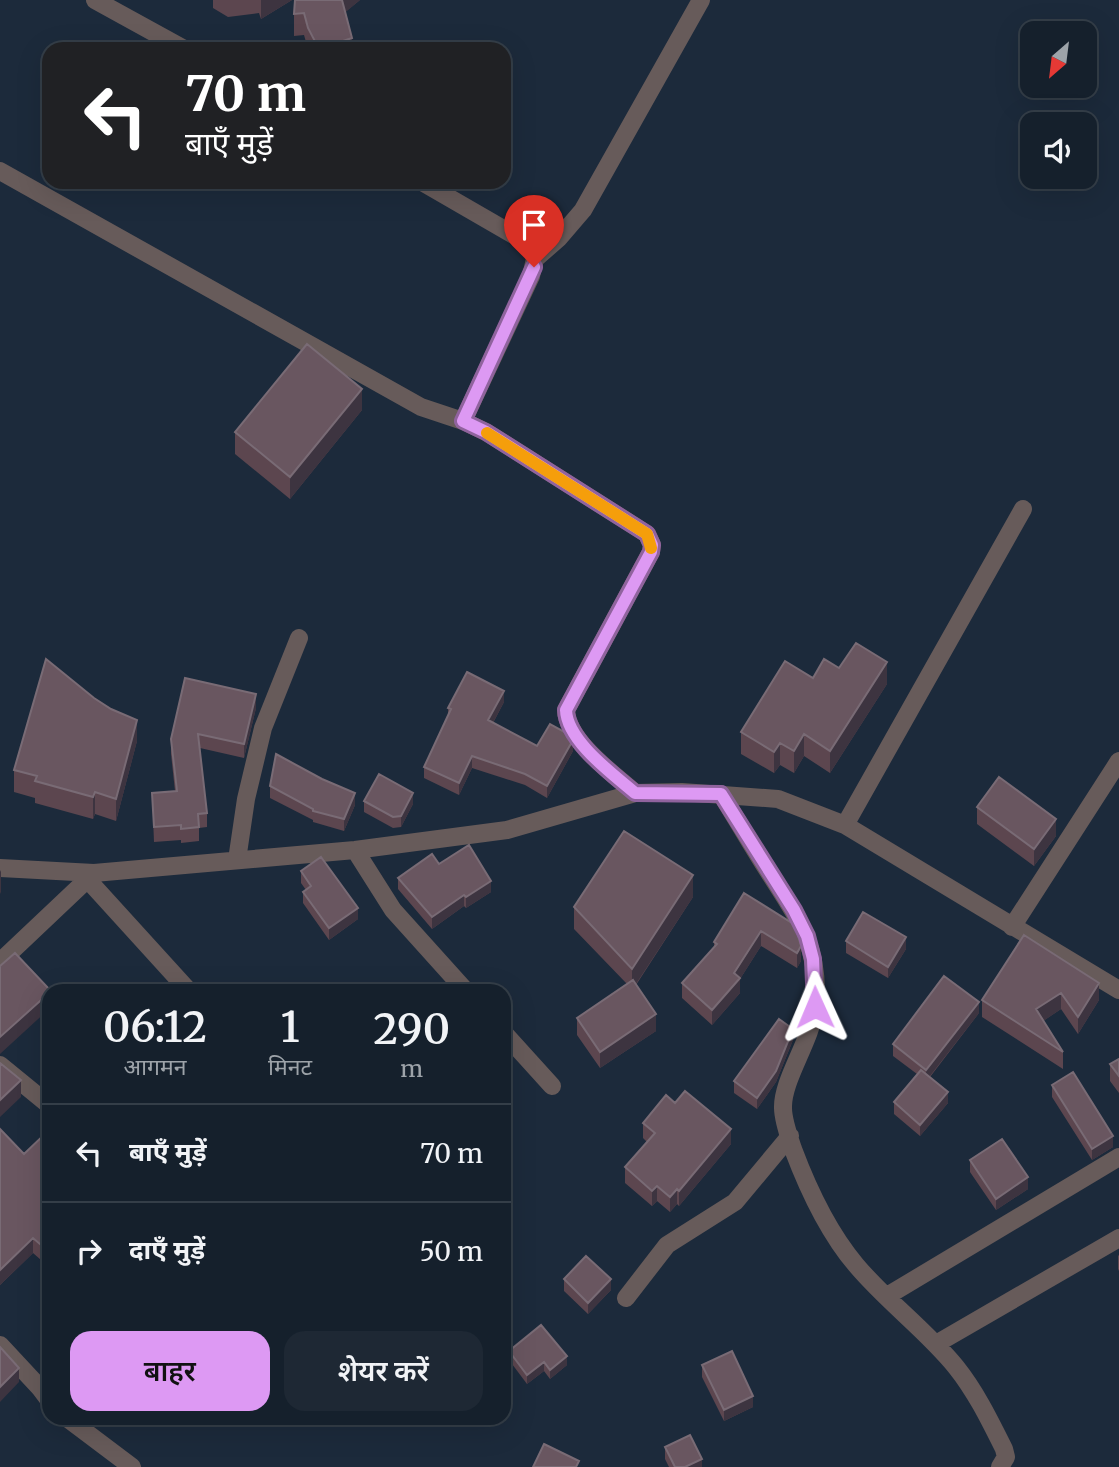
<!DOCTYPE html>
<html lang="hi">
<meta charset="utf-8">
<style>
:root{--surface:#15202c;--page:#1e2834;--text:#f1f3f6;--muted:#9da3a9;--line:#343e48;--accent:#dd99f3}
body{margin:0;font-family:Merriweather,"Noto Sans Devanagari",serif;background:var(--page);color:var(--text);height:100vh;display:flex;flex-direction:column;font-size:26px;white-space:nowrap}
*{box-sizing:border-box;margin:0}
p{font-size:23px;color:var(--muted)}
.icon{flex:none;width:38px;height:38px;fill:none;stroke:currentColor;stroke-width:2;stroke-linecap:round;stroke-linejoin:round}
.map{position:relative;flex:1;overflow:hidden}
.side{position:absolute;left:42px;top:984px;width:469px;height:441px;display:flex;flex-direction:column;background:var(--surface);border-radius:21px;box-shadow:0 7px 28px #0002,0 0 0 2px var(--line)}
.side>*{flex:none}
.guide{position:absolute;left:42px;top:42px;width:469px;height:147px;border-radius:21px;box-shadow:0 7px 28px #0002,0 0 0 2px var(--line);background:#202124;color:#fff;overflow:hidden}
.needle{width:46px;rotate:208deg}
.controls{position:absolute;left:1020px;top:21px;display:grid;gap:14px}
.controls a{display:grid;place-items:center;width:77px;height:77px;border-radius:14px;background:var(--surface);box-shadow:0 7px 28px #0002,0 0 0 2px var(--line);font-size:35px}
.pin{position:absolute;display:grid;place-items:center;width:60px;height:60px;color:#fff;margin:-72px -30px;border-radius:50% 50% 50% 0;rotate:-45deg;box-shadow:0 0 7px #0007}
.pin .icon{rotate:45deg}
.me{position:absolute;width:77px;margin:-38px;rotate:359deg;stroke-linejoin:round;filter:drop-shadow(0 0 5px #0008)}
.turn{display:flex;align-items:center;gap:24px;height:147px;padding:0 28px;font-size:32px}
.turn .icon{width:91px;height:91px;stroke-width:2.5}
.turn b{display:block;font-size:49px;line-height:60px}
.eta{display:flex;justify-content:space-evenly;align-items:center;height:119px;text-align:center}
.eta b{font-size:42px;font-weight:600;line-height:49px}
.action{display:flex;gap:14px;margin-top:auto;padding:14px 28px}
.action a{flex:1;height:80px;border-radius:21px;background:var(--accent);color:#111;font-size:28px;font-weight:600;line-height:80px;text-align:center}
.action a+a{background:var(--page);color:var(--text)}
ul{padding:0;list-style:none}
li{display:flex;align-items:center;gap:21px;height:98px;padding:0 28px;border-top:2px solid var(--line)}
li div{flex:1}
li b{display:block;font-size:26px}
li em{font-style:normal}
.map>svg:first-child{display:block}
</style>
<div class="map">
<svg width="1119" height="1467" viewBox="0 0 1119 1467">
<rect width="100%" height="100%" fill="#1c2a3b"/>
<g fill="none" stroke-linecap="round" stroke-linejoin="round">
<path stroke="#675b5a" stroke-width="18" d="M 95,0 L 184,49
M 0,171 L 421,407 L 463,421
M 422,182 L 519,238 L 531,247 L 535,259
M 635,793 C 613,773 567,741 566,710 L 651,552 L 652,545 L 647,534 L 486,432 L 463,421 L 531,276 L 535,259 L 559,238 L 583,210 L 701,0
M 721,794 C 737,820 752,846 768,871 C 798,918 821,948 815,1008 C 811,1041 782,1080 783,1108 C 783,1120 789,1137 793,1149 C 808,1189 828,1232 856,1265 C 887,1302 926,1330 956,1367 C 976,1392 990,1421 1004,1449 L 1006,1457 L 1000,1467
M 845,825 L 1023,509
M 355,850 L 393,910 L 465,990
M 237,860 L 246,799 L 263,728 L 299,638
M 0,868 L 94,873 L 355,850 L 507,830 L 635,793 L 682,792 L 778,799 L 845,825 L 1119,990
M 88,880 L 188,990
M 1012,927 L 1119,761
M 0,962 L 94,873
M 504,1033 L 552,1086
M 0,1065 L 49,1105
M 887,1296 L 1119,1157
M 626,1298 L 667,1245 L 735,1202 L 790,1136
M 936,1344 L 1119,1238
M 0,1345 L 40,1388 L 49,1400
M 67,1418 L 132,1467"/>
</g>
<path fill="#5c464f" d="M 213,0 L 292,0 L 261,19 L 259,13 L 228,17 L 213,8 Z
M 360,0 L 345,12 L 352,49 L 308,49 L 304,35 L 294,36 L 294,14 Z
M 362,410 L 290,499 L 235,454 L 235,432 Z
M 839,668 L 887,684 L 830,773 L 804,756 L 794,773 L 780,765 L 774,773 L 741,754 L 741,732 L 813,678 Z
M 504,702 L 493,723 L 537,746 L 573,751 L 547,798 L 525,785 L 472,768 L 459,795 L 424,778 L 424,767 L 448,715 L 448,708 Z
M 256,708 L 244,758 L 200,748 L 207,813 L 207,827 L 199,828 L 199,841 L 181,843 L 181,840 L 154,842 L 152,793 L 175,791 L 171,754 L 171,739 Z
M 137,741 L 116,821 L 95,814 L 93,819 L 35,803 L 35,798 L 14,792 L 14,770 Z
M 322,779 L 355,805 L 344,831 L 313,822 L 313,820 L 270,798 L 270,786 Z
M 364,801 L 413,804 L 401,827 L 393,828 L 364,812 Z
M 977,807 L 1056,836 L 1034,866 L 977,824 Z
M 439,864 L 491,892 L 466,908 L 464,906 L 432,929 L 398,889 L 398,878 Z
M 301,871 L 358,919 L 329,940 L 303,903 L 303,892 L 306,890 L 301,883 Z
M 744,893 L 795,925 L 801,961 L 797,968 L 761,946 L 740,979 L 740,993 L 712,1025 L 682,998 L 682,983 L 714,948 L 714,942 Z
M 693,897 L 636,985 L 656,1031 L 600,1068 L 577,1035 L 577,1018 L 627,984 L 574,929 L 574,907 Z
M 1024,935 L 1099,1000 L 1078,1034 L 1061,1009 L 1043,1021 L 1063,1052 L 1063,1069 L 982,1017 L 982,1000 Z
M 846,941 L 906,949 L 888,978 L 846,953 Z
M 979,1013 L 930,1077 L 948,1103 L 920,1136 L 894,1114 L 894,1102 L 917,1074 L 893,1056 L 893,1044 Z
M 793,1040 L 776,1082 L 757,1109 L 734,1093 L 734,1081 Z
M 1119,1059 L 1119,1093 L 1110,1081 L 1110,1064 Z
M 1052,1085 L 1113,1147 L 1092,1160 L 1052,1097 Z
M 643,1123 L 731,1144 L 679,1206 L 677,1204 L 670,1212 L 657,1201 L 652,1206 L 625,1183 L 625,1167 L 647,1142 L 643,1138 Z
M 0,1129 L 24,1154 L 49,1130 L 41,1260 L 33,1253 L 0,1285 Z
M 970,1160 L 1028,1189 L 996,1210 L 970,1172 Z
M 1119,1255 L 1119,1271 L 1118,1269 L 1118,1256 Z
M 564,1279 L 611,1290 L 588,1314 L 564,1291 Z
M 509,1351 L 567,1365 L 550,1379 L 544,1371 L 527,1384 L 509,1360 Z
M 702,1365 L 753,1407 L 724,1421 L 702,1377 Z
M 665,1447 L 702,1467 L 669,1467 L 665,1459 Z"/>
<path fill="#3d3440" d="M 261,0 L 292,0 L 261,19 Z
M 341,0 L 360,0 L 341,16 Z
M 352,38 L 352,49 L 320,49 Z
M 362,389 L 362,410 L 290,499 L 290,477 Z
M 887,662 L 887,684 L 830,773 L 830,751 Z
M 504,691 L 504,702 L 488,732 L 488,720 Z
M 256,694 L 256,708 L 244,758 L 244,744 Z
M 137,720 L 137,741 L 116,821 L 116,799 Z
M 804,734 L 804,756 L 794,773 L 794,751 Z
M 573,740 L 573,751 L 547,798 L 547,786 Z
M 780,743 L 780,765 L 774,773 L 774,752 Z
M 472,756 L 472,768 L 459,795 L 459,783 Z
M 95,792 L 95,814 L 93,819 L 93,797 Z
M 355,793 L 355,805 L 344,831 L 344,819 Z
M 413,793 L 413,804 L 401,827 L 401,816 Z
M 1056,819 L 1056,836 L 1034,866 L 1034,849 Z
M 1,870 L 1,892 L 0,894 L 0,872 Z
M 693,875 L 693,897 L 632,990 L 632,969 Z
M 491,881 L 491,892 L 466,908 L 466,897 Z
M 464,895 L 464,906 L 432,929 L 432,917 Z
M 358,908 L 358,919 L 329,940 L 329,928 Z
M 761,931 L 761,946 L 740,979 L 740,993 L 712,1025 L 712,1010 Z
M 906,937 L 906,949 L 888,978 L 888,967 Z
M 801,946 L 801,961 L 797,968 L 797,953 Z
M 1099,983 L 1099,1000 L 1078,1034 L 1078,1017 Z
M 49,993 L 49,1009 L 0,1054 L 0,1037 Z
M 1061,993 L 1061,1009 L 1036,1026 L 1036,1009 Z
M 979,1002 L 979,1013 L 926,1081 L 926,1070 Z
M 656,1014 L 656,1031 L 600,1068 L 600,1052 Z
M 793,1029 L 793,1040 L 776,1082 L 757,1109 L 757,1098 Z
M 21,1080 L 21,1097 L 0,1117 L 0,1100 Z
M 948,1092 L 948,1103 L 920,1136 L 920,1125 Z
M 731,1129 L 731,1144 L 679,1206 L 679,1191 Z
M 1113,1136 L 1113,1147 L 1092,1160 L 1092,1149 Z
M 1028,1177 L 1028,1189 L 996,1210 L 996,1199 Z
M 657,1186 L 657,1201 L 652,1206 L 652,1191 Z
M 677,1189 L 677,1204 L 670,1212 L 670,1197 Z
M 49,1237 L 49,1252 L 41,1260 L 41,1245 Z
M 33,1238 L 33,1253 L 0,1285 L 0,1270 Z
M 611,1279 L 611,1290 L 588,1314 L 588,1303 Z
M 567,1356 L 567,1365 L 550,1379 L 550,1370 Z
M 544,1362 L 544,1371 L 527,1384 L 527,1375 Z
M 19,1368 L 19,1382 L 0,1402 L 0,1387 Z
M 753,1396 L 753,1407 L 724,1421 L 724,1410 Z
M 702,1459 L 702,1467 L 685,1467 Z"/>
<path fill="#695660" stroke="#796b75" stroke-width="2" d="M 295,0 L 342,0 L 352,38 L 319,49 L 308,28 L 304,13 L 294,14 Z
M 307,344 L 362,389 L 290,477 L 235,432 Z
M 856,643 L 887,662 L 830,751 L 804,734 L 794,751 L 780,743 L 774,752 L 741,732 L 785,661 L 813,678 L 824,659 L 839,668 Z
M 46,659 L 94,698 L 111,709 L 137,720 L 116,799 L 95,792 L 93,797 L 35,781 L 37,776 L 14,770 Z
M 467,672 L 504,691 L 488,720 L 537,746 L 550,724 L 570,735 L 573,740 L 547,786 L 525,774 L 472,756 L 459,783 L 424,767 L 451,709 L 448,708 Z
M 185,678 L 256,694 L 244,744 L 198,734 L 207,813 L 198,814 L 199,827 L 181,829 L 181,825 L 154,827 L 152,793 L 177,791 L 171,739 Z
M 276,754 L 322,779 L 355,793 L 344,819 L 313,811 L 313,809 L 270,786 Z
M 379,774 L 413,793 L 401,816 L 393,817 L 364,801 Z
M 999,777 L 1056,819 L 1034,849 L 977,807 Z
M 624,831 L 693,875 L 632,969 L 574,907 Z
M 469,845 L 491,881 L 466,897 L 464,895 L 432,917 L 398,878 L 432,854 L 439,864 Z
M 321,857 L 358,908 L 329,928 L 303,892 L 311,886 L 301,871 Z
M 744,893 L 795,925 L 801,946 L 797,953 L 761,931 L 734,973 L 740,978 L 712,1010 L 682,983 L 717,944 L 714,942 Z
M 863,912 L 906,937 L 888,967 L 846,941 Z
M 1024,935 L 1099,983 L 1078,1017 L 1061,993 L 1036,1009 L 1063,1052 L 982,1000 Z
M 15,953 L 50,990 L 49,993 L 0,1037 L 0,966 Z
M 944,976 L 979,1002 L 926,1070 L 893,1044 Z
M 633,980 L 656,1014 L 600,1052 L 577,1018 Z
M 779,1019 L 793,1029 L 776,1071 L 757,1098 L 734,1081 Z
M 1119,1059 L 1119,1076 L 1110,1064 Z
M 0,1063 L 21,1080 L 0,1100 Z
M 921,1070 L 948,1092 L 920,1125 L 894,1102 Z
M 1073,1072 L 1113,1136 L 1092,1149 L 1052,1085 Z
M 685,1091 L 731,1129 L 679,1191 L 677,1189 L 670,1197 L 657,1186 L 652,1191 L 625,1167 L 655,1133 L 643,1123 L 666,1095 L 675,1103 Z
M 0,1129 L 24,1154 L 49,1130 L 49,1237 L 41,1245 L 33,1238 L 0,1270 Z
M 1002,1139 L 1028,1177 L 996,1199 L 970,1160 Z
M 586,1256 L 611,1279 L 588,1303 L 564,1279 Z
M 541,1325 L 567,1356 L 550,1370 L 544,1362 L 527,1375 L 509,1351 Z
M 0,1347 L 19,1368 L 0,1387 Z
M 732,1351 L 753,1396 L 724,1410 L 702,1365 Z
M 690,1435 L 702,1459 L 685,1467 L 675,1467 L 665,1447 Z
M 544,1444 L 579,1461 L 576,1467 L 533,1467 Z"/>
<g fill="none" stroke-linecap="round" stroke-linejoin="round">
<g stroke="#90639e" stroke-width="18">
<path id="route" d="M 534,267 L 463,421 L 486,432 L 647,534 L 652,545 L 651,552 L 566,710 C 567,741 613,774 635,793 L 721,794 L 794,910 L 807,936 L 813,959 L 815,1007"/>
</g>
<use href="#route" stroke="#dd99f3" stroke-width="12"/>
<path stroke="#f59e0b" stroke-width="12" d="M 487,433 L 647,534 L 651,548"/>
</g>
</svg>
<div class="controls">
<a><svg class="needle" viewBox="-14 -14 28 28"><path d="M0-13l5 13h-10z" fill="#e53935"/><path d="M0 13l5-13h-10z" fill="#9da3a9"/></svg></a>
<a><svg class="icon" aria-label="sound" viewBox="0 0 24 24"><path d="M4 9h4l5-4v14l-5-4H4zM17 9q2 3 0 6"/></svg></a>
</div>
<div class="pin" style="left:534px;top:267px;background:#d93025"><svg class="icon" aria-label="arrive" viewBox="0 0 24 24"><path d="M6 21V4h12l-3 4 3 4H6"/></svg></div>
<svg class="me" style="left:815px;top:1007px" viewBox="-20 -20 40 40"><path d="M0-17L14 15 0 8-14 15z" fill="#dd99f3" stroke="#fff" stroke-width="4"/></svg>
<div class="guide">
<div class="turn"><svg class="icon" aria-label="left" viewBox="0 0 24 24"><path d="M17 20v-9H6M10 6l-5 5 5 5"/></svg><div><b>70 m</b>बाएँ मुड़ें</div></div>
</div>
<section class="side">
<div class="eta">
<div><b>06:12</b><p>आगमन</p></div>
<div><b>1</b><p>मिनट</p></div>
<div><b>290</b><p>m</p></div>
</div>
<ul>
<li><svg class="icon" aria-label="left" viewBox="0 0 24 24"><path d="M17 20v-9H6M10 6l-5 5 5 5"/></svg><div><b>बाएँ मुड़ें</b></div><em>70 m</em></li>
<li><svg class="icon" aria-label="right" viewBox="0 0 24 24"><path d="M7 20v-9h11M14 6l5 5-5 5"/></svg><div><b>दाएँ मुड़ें</b></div><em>50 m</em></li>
</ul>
<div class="action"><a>बाहर</a><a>शेयर करें</a></div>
</section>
</div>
